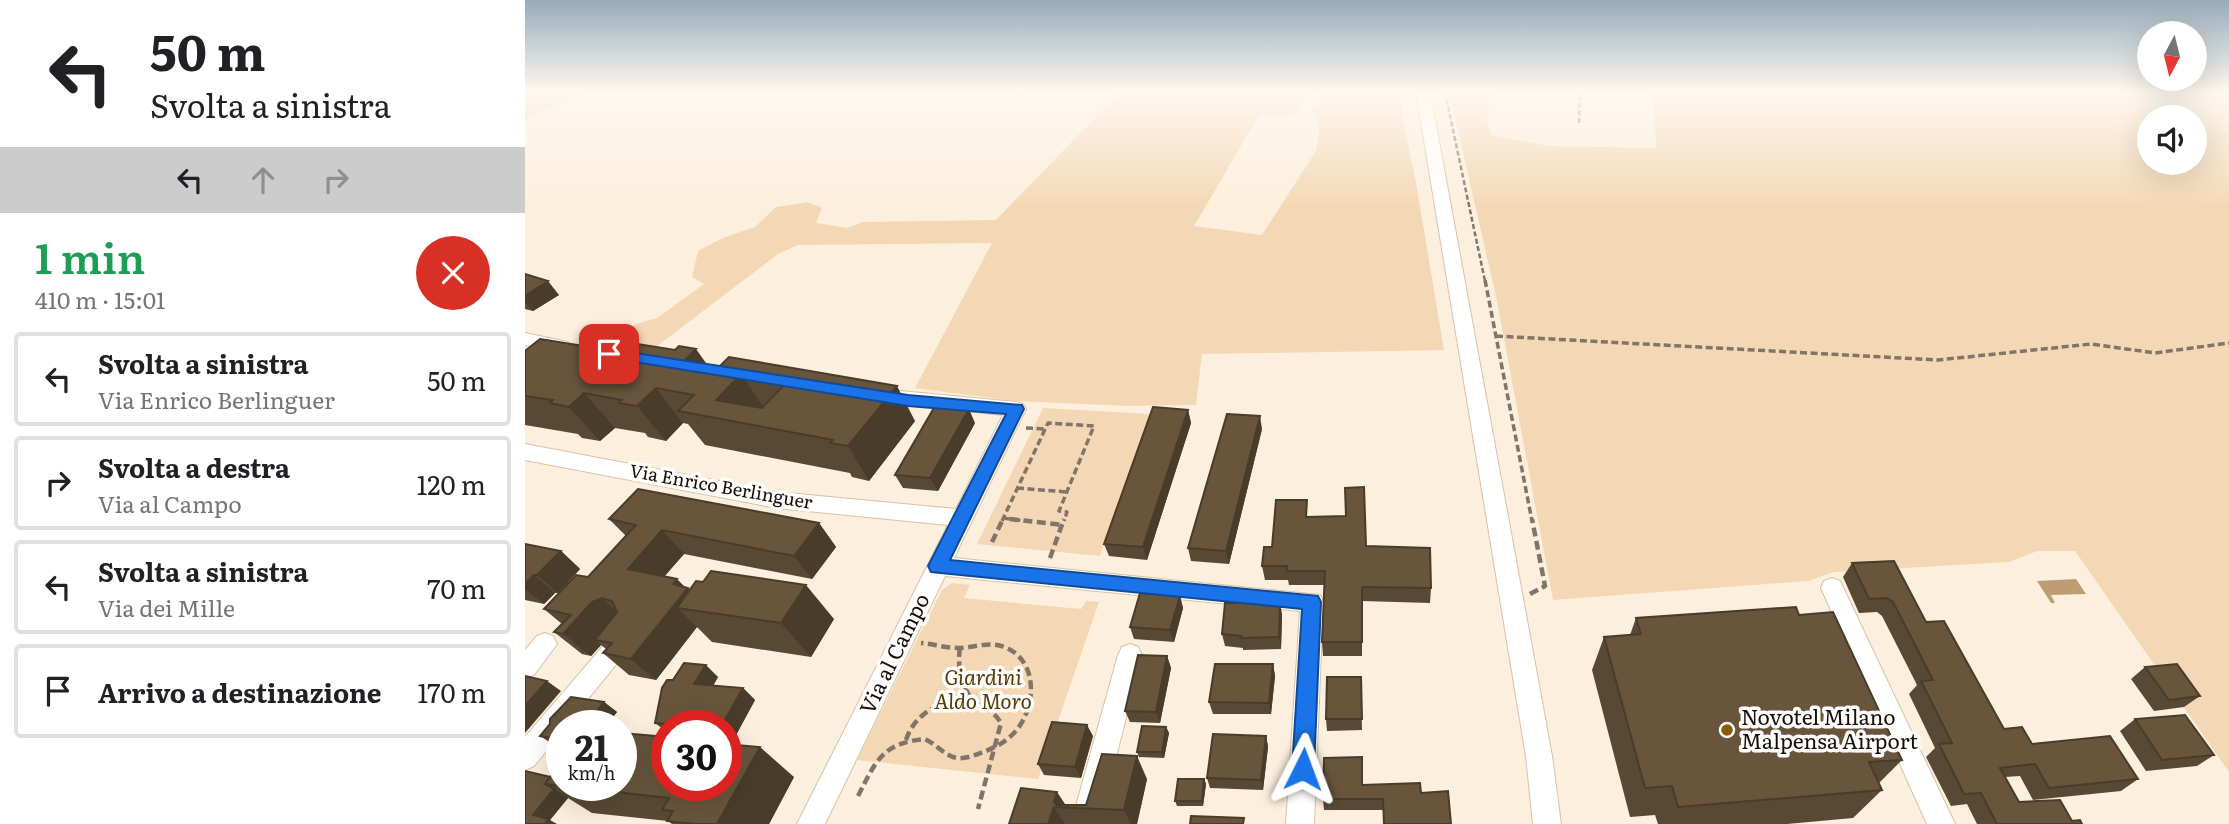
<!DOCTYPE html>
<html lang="it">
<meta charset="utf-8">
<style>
:root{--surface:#fff;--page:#f6f6f6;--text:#202124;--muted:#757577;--line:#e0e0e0}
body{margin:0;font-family:Literata,serif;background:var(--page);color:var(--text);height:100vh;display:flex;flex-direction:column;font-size:26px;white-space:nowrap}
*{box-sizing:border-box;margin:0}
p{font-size:23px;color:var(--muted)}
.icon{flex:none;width:38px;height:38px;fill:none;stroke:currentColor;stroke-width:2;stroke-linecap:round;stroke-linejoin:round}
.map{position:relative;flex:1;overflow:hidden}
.panel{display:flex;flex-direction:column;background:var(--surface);width:525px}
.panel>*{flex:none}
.hud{background:#fff;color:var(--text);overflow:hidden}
.needle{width:46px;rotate:187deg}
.fabs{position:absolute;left:1612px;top:21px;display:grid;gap:14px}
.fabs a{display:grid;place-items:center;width:70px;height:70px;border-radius:50%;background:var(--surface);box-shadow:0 7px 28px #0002;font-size:35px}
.speed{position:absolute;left:21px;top:710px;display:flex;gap:14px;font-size:35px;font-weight:700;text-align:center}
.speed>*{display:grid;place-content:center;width:91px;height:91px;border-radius:50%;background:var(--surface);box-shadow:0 7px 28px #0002;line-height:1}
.speed small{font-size:18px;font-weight:400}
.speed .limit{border:10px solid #d22;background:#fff;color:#111}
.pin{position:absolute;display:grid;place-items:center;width:60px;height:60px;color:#fff;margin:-30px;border-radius:14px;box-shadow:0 4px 10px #0006}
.me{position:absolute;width:77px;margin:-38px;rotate:3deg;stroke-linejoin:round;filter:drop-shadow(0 0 5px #0008)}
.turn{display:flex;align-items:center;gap:24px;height:147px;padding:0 35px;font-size:32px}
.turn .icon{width:91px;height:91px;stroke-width:2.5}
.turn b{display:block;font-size:49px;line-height:60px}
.lanes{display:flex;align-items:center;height:66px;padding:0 35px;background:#0003;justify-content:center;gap:35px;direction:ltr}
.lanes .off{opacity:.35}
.round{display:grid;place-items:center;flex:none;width:74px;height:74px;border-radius:37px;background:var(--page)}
.summary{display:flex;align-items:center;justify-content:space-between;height:119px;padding:0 35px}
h1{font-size:42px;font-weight:600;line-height:52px;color:#1e9e55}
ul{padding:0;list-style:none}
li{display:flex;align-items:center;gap:21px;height:94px;margin:0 14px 10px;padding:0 21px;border:4px solid var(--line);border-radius:7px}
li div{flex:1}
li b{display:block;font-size:26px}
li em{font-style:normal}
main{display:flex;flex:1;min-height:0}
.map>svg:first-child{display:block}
</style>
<main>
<section class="panel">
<div class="hud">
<div class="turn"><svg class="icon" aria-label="left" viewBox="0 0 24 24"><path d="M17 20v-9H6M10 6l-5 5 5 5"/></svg><div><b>50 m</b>Svolta a sinistra</div></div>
<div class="lanes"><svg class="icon" aria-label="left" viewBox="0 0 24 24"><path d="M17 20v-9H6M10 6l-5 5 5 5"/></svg><svg class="icon off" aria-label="ahead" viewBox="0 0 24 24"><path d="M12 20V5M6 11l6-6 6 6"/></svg><svg class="icon off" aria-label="right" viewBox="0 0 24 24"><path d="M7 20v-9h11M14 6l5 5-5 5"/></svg></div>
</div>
<div class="summary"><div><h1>1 min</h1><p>410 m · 15:01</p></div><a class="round" style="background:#d93025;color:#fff"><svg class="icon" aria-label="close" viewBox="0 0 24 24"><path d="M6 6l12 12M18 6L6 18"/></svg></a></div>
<ul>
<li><svg class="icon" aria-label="left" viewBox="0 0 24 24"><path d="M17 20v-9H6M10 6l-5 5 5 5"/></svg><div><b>Svolta a sinistra</b><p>Via Enrico Berlinguer</p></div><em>50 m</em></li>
<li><svg class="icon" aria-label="right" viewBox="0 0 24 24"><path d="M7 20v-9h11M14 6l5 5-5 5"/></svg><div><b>Svolta a destra</b><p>Via al Campo</p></div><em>120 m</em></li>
<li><svg class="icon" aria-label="left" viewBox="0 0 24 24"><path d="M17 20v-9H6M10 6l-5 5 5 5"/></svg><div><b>Svolta a sinistra</b><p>Via dei Mille</p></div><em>70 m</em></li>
<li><svg class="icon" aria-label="arrive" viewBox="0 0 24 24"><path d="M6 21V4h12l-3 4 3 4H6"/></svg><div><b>Arrivo a destinazione</b></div><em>170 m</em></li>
</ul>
</section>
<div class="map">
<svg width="1704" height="824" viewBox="0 0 1704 824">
<rect width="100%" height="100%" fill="#fcefdd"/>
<path fill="#f4d8b5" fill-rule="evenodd" d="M 0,92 L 62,92 L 0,119 Z
M 595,92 L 713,96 L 716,92 L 782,92 C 768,121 765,118 734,115 L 669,226 L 737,235 L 791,151 L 795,125 L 787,110 L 797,92 L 877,92 L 877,114 L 891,183 L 919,350 L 677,354 L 671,405 L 603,406 L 491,401 L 390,388 L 467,243 L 273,245 L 253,254 L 127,350 L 111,350 L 91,340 L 111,324 L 132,318 L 179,284 L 167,277 L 173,251 L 198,238 L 230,227 L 251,207 L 283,202 L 297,208 L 291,223 L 322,228 L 338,222 L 471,220 Z
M 924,92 L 966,92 L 962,120 L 967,135 L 1023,146 L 1131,148 L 1128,92 L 1704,92 L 1704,772 L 1550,551 L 1512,551 L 1484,562 L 1309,572 L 1283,581 L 1028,600 L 971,296 ZM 1624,117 L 1670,117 L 1670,163 L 1624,163 Z
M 518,408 L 625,414 L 575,556 L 452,544 Z
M 427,583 L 445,585 L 439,598 L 556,609 L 561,601 L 574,602 L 513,779 L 332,760 L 417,590 Z"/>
<path fill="#be9d73" d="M 1551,579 L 1561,594 L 1526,595 L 1530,603 L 1526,603 L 1512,581 Z"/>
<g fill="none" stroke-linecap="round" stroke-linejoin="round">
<g stroke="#d8c2a5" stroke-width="2">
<path id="minor" d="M 891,92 L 905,92 L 1027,756 L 1036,824 L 1008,824 L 1001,756 Z
M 0,333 L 43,342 L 46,346 L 43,350 L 37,352 L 0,345 Z
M 354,389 L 491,402 L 498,404 L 501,409 L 429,558 L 795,595 L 798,602 L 789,824 L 761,824 L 775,611 L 420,576 L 300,824 L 272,824 L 423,525 L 252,508 L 0,460 L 0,444 L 252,492 L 431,509 L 478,415 L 347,401 L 345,396 L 347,391 Z
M 1307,578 L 1315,581 L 1430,824 L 1402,824 L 1296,588 L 1299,581 Z
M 98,628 L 106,632 L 110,639 L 106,646 L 41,726 L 37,726 L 37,732 L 9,766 L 0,770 L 0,737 L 90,632 Z
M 20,633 L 28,636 L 32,644 L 9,675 L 0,678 L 0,650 L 12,636 Z
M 605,644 L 613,647 L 617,655 L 574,824 L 546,824 L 593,655 L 597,647 Z"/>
</g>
<path stroke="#807568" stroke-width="2.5" stroke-dasharray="5 2.5" stroke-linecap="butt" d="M 920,92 L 960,281
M 1054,123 L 1055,92"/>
<path stroke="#807568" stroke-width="3.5" stroke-dasharray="7 3.5" stroke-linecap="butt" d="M 960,280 L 1007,521
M 971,336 L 1413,360 L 1566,344 L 1630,353 L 1704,343
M 501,428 L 520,429
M 492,488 L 542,492
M 478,518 L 500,521
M 477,521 L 523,423 L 569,426 L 534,511 L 542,512 L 539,521"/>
<path stroke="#807568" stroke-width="4.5" stroke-dasharray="9 4.5" stroke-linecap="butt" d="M 485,519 L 538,525
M 467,542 L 478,519
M 525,558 L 539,519
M 1005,594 L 1020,586 L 1007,519
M 435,648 C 432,664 436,684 446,698 C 454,708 466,706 476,723 L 453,809
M 381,740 C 390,712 417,702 443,693
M 333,796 C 351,761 357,743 400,739 C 411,744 420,756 432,758 C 439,759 447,756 453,754 C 467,749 480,743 490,732 C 511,708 514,663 482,648 C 466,640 449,648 434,648 C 421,648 408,644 396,643"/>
<use href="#minor" fill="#fff" fill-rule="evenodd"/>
</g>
<path fill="#594934" d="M 0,274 L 34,295 L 8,311 L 0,309 Z
M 0,351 L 188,373 L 204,357 L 390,421 L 344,481 L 327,477 L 325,473 L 180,445 L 163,424 L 158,423 L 141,441 L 123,437 L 120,433 L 90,428 L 75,441 L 57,438 L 53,434 L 0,425 Z
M 663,410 L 666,423 L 622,560 L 584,556 L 579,544 Z
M 450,423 L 413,491 L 378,488 L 370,475 Z
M 737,429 L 704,564 L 666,561 L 663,548 Z
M 783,517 L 841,546 L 906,588 L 905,603 L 837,601 L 837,656 L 798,656 L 797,642 L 799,585 L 764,585 L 763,580 L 740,580 L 737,566 L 747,547 Z
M 84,519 L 294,523 L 311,547 L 287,579 L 159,554 L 139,576 L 165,590 L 309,619 L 286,657 L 187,642 L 172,627 L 131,680 L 104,675 L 78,653 L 81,649 L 76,645 L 66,656 L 57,654 L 29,632 L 37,624 L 19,609 L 63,577 L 101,536 Z
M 0,544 L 36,551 L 55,569 L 33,593 L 30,593 L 19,604 L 0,600 Z
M 1327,563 L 1401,622 L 1479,729 L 1507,744 L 1613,779 L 1596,791 L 1508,800 L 1495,776 L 1480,777 L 1494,802 L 1557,824 L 1452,824 L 1442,804 L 1426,806 L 1401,757 L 1410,748 L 1384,694 L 1392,685 L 1357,616 L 1352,612 L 1334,613 L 1318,577 Z
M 655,596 L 658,608 L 649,642 L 609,639 L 605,627 Z
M 757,614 L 756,649 L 718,650 L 718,648 L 700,646 L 697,634 Z
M 1274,615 L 1377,760 L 1354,783 L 1357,790 L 1328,818 L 1262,824 L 1133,824 L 1130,815 L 1105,817 L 1067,670 L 1079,637 L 1105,635 L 1111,618 Z
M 642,656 L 646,668 L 635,723 L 605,722 L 600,711 Z
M 748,664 L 750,676 L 746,714 L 688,714 L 684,702 Z
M 1620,667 L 1675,696 L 1659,707 L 1629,711 L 1606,679 Z
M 193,677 L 188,686 L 218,688 L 230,700 L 211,735 L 201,734 L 201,726 L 142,726 L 142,732 L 130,723 L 148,680 Z
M 836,677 L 837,730 L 802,731 L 801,719 Z
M 46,697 L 79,702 L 92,712 L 81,726 L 37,726 L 37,747 L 29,745 L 15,736 L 25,724 L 25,719 Z
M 1610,719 L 1689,755 L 1672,766 L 1621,771 L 1595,731 Z
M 641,727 L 644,733 L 639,758 L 614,757 L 612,752 Z
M 568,736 L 556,778 L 519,775 L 513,764 Z
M 741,736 L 743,747 L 738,790 L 685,788 L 682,778 Z
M 25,777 L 269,777 L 244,824 L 147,824 L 143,821 L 67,813 L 43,798 L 25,820 L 0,824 Z
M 622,779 L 612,824 L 484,824 L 496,788 L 541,805 L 561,805 Z
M 679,779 L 681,784 L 678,806 L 652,806 L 650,801 Z
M 837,785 L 896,793 L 926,824 L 859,824 L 858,810 L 799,810 L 798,799 Z"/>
<path fill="#493c2a" d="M 23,281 L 34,295 L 8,311 L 0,302 L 0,296 Z
M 171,349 L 196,384 L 152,368 Z
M 216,374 L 240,409 L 191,400 Z
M 372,386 L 390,421 L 344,481 L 323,446 Z
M 131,388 L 158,423 L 141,441 L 112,406 Z
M 59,393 L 90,428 L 75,441 L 44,407 Z
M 444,409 L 450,423 L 413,491 L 405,478 Z
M 663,410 L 666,423 L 622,560 L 618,547 Z
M 735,416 L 737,429 L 704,564 L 701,551 Z
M 294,523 L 311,547 L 287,579 L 269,556 Z
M 137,530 L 159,554 L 126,592 L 103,569 Z
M 36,551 L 55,569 L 33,593 L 12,575 Z
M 9,575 L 30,593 L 19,604 L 0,589 L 0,584 Z
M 152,579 L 162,589 L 163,588 L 185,611 L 152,608 L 172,627 L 131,680 L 106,659 L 148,584 Z
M 281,585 L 309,619 L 286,657 L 256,623 Z
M 655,596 L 658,608 L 649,642 L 645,630 Z
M 77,598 L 102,621 L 70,640 L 76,645 L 66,656 L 38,634 L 67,602 Z
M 755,602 L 757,614 L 756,649 L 754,637 Z
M 642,656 L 646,668 L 635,723 L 631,712 Z
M 748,664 L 750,676 L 746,714 L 744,703 Z
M 181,665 L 193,677 L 182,696 L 169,684 Z
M 22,681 L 36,691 L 0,733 L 0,706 Z
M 218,688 L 230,700 L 211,735 L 198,723 Z
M 79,702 L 92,712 L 81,726 L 60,726 Z
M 160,720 L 167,726 L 159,726 L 157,725 Z
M 562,725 L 568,736 L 556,778 L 550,767 Z
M 641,727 L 644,733 L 639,758 L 637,752 Z
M 741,736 L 743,747 L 738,790 L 736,780 Z
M 235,747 L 269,777 L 244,824 L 192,824 Z
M 612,756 L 622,779 L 612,824 L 606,824 L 599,810 Z
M 679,779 L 681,784 L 678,806 L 677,801 Z
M 29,789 L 43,798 L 25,820 L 32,824 L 20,824 L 8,815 Z
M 532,792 L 542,807 L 533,807 L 529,802 Z
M 529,807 L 540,824 L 523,824 Z"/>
<path fill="#68553c" stroke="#493c2a" stroke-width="2" fill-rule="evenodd" d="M 0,274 L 23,281 L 0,296 Z
M 15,339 L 71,348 L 81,339 L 150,350 L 154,346 L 171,349 L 152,368 L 187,374 L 204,357 L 372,386 L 323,446 L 305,443 L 308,440 L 153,411 L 169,395 L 131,388 L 112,406 L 94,403 L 97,400 L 59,393 L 44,407 L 25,403 L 28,400 L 0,396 L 0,351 ZM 216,374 L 262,382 L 237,408 L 191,400 Z
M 410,406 L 444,409 L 405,478 L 370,475 Z
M 628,407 L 663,410 L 618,547 L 579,544 Z
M 702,414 L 735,416 L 701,551 L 663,548 Z
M 839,487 L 841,546 L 905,548 L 906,588 L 837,587 L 837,642 L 797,642 L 800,571 L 762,571 L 762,566 L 737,566 L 739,547 L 747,547 L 751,500 L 782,500 L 781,517 L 821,516 L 820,488 Z
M 113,489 L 294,523 L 269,556 L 137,530 L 103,569 L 152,579 L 148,584 L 163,588 L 106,659 L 78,653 L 87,643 L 70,640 L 92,612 L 87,601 L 77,598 L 67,602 L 38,634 L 29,632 L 46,615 L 19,609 L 51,575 L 63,577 L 111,525 L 84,519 Z
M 0,544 L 36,551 L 12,575 L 9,575 L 0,584 Z
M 1369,561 L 1401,622 L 1419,621 L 1479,729 L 1497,727 L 1507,744 L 1585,736 L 1613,779 L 1524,788 L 1510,764 L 1475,768 L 1494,802 L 1535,800 L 1547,821 L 1555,820 L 1557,824 L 1472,824 L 1456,793 L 1439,794 L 1414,744 L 1427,743 L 1396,681 L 1408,680 L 1368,602 L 1362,598 L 1344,599 L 1327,563 Z
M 186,571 L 281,585 L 256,623 L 152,608 L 171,581 L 178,582 Z
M 615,593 L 655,596 L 645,630 L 605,627 Z
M 755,602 L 754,637 L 716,638 L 716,636 L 697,634 L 700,603 Z
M 1271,607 L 1274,615 L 1308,612 L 1377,760 L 1344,762 L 1357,790 L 1153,807 L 1147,786 L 1120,788 L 1079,637 L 1116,634 L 1111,618 Z
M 613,655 L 642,656 L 631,712 L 600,711 Z
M 159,663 L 181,665 L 169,684 L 218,688 L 198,723 L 160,720 L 157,725 L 130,723 L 137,688 L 142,680 L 148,680 Z
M 690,664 L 748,664 L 744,703 L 684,702 Z
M 1652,664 L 1675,696 L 1644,700 L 1620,667 Z
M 0,676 L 22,681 L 0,706 Z
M 802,677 L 836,677 L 837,719 L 801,719 Z
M 46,697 L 79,702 L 60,726 L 37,726 L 37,740 L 15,736 L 25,724 L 25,719 Z
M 1660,715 L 1689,755 L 1637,760 L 1610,719 Z
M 527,722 L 562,725 L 550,767 L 513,764 Z
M 617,726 L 641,727 L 637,752 L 612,752 Z
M 96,733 L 142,737 L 142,786 L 201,786 L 201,744 L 235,747 L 192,824 L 170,824 L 142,821 L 148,811 L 137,810 L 144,798 L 20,784 L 37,761 L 37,786 L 96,786 Z
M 688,734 L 741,736 L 736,780 L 682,778 Z
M 577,754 L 612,756 L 599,810 L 529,807 L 523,824 L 484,824 L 496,788 L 532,792 L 529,802 L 532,805 L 561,805 Z
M 837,757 L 837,785 L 895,783 L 896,793 L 923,791 L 926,824 L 859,824 L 858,799 L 798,799 L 799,758 Z
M 0,771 L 25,777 L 20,784 L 29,789 L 8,815 L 23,819 L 20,824 L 0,824 Z
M 653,779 L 679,779 L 677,801 L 650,801 Z
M 666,816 L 719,818 L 718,824 L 665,824 Z"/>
<linearGradient id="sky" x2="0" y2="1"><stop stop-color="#97abb9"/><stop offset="0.44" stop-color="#fef8f0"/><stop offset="1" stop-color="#fef8f0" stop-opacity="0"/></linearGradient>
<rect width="1704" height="208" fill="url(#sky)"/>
<path fill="#1a73e8" stroke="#114b97" stroke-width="2" d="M 84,349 L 383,395 L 497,405 L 499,409 L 425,560 L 793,596 L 796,602 L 789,769 L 785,776 L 778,779 L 770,776 L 767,769 L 777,609 L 406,572 L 403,566 L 481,414 L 383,406 L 79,357 L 77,354 Z"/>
<circle fill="#8c5c04" stroke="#fefefe" stroke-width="2.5" cx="1202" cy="730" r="7"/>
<g text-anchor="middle" stroke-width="7" stroke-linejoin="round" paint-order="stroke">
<g font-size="18" fill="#160e05" stroke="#fefefe">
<text transform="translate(196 487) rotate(10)" y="6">Via Enrico Berlinguer</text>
</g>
<g font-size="21" fill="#160e05" stroke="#fefefe">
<text transform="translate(370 654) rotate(-64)" y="7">Via al Campo</text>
</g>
<g font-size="21" font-style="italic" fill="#5a3900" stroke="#fefefe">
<text x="458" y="685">Giardini<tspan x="458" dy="24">Aldo Moro</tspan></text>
</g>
<g font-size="21" fill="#160e05" stroke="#fefefe" text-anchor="start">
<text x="1216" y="725">Novotel Milano<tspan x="1216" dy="24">Malpensa Airport</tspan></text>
</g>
</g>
</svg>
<div class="fabs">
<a><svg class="needle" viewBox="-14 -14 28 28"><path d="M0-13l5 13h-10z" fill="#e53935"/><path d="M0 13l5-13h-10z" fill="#757577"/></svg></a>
<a><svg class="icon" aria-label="sound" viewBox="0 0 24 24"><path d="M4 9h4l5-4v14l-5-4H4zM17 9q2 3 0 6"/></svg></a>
</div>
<div class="speed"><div>21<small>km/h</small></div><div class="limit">30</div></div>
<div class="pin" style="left:84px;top:354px;background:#d93025"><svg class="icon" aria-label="arrive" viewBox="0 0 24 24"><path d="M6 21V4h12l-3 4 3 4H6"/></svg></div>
<svg class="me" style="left:778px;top:769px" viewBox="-20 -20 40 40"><path d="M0-17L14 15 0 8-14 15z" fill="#1a73e8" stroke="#fff" stroke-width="4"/></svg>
</div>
</main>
